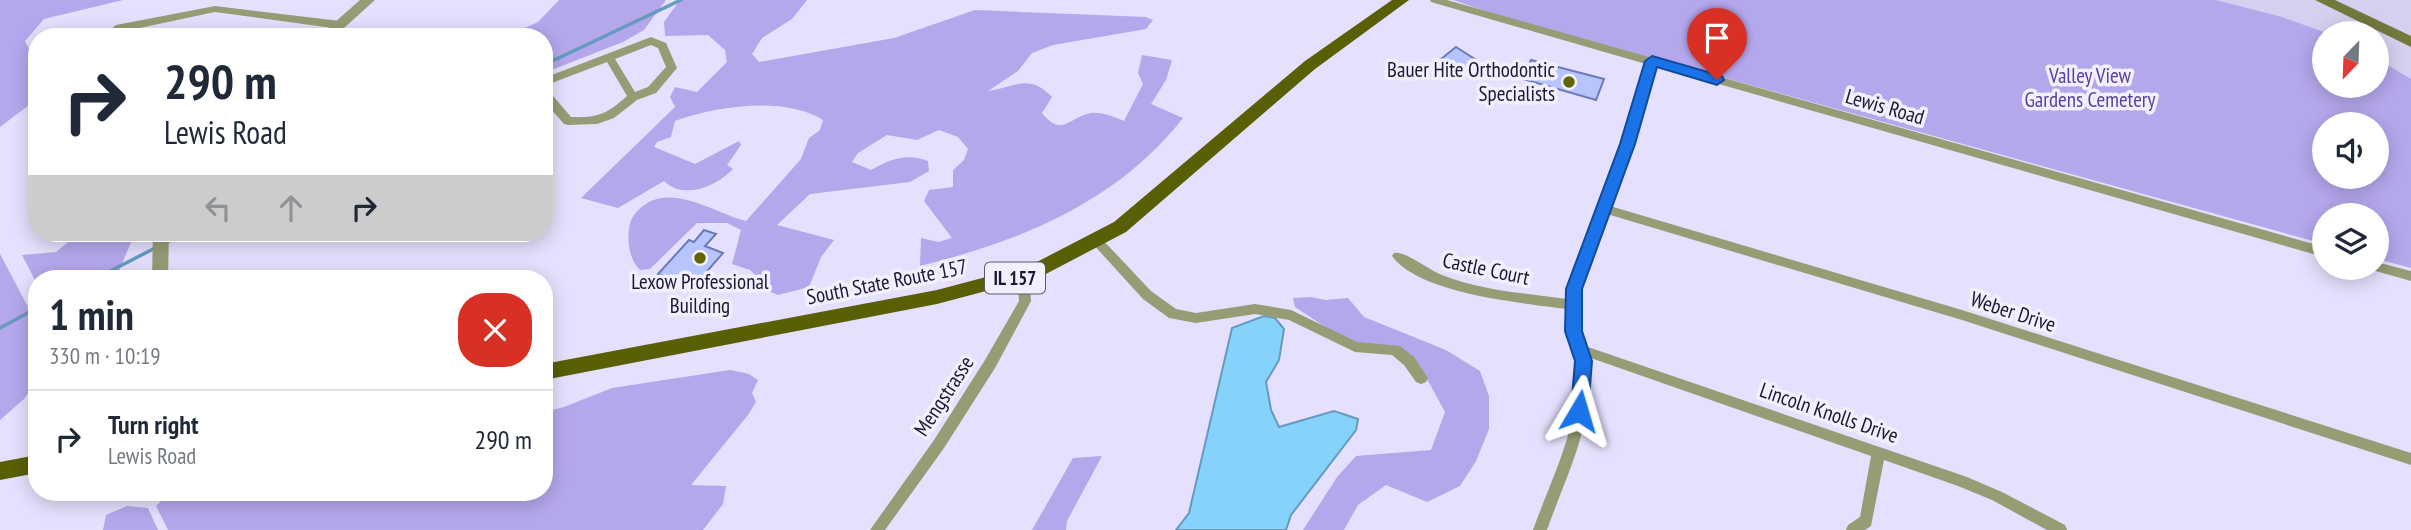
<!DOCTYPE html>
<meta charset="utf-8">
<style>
:root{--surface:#fff;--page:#f2f2f3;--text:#1f2937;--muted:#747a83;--line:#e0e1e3}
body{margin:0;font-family:"PT Sans Narrow",sans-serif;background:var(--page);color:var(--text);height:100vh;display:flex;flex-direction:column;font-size:26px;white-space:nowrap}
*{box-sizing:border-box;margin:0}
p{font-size:23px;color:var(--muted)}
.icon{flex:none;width:38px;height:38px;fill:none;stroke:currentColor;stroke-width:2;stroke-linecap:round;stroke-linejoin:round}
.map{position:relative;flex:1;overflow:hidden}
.panel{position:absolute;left:28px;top:270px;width:525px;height:231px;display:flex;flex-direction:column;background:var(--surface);border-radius:28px;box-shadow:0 4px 18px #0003}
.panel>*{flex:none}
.top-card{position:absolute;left:28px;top:28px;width:525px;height:214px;border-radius:28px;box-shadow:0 4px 18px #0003;background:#fff;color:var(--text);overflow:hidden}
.needle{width:46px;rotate:203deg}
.fabs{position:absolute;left:2312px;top:21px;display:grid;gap:14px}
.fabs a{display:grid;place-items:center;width:77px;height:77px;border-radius:50%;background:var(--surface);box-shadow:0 4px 18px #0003;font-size:35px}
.pin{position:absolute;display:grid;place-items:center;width:60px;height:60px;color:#fff;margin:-72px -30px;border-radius:50% 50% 50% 0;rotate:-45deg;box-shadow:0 0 7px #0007}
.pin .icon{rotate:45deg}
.me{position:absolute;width:77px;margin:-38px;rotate:7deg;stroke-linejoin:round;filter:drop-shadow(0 0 5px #0008)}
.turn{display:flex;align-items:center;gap:24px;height:147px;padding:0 21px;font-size:32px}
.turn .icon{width:91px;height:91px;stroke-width:2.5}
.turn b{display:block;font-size:49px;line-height:60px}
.lanes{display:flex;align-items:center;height:66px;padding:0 21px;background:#0003;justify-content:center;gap:35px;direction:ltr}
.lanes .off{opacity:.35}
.round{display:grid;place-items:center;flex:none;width:74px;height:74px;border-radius:28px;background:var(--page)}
.summary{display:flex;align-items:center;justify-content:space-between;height:119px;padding:0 21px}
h1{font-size:42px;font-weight:700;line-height:52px}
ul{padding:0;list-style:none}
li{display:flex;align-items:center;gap:21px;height:98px;padding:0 21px;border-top:2px solid var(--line)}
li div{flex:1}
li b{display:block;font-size:26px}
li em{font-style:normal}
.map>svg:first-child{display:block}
</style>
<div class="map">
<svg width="2411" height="530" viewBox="0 0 2411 530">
<rect width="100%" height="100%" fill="#e5e0fd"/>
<path fill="#d5d0ef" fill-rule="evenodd" d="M 2115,0 L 2411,0 L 2411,167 L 2376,124 ZM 2324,33 L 2376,33 L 2376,86 L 2324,86 Z"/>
<path fill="#b5a7ec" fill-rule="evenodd" d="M 0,0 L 123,0 L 44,19 L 25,41 L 32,55 L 37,54 L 37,99 L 0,127 Z
M 559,0 L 666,0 L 644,30 L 623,42 L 544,73 L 544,37 L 505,37 L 538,22 Z
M 680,0 L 807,0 L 792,19 L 762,38 L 752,54 L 759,62 L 894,38 L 975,10 L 1146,17 L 1153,20 L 1146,29 L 1053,45 L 1032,53 L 1018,71 L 988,91 C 1016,87 1029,73 1052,97 L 1042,113 C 1062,138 1069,117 1091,113 C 1102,112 1114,117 1124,121 L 1143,84 L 1138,73 L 1142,55 L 1172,60 L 1166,80 L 1151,104 L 1183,118 C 1117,202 1021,241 920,266 L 921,238 L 938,242 L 952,238 L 924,201 L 929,190 L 953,187 L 953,170 L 964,160 L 968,149 L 958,137 L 939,130 L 917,140 L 887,135 L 858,153 L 852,162 L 871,170 C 891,159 906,153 928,161 L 929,171 L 910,182 L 810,194 L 777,225 L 834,240 L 821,257 L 809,287 L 778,295 L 761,288 L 762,281 L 750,270 L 732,264 L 741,230 L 727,223 L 697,223 L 650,269 L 640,270 C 630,261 627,242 629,229 C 630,219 635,212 643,206 C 672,183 715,213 746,221 L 801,159 L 809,138 L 820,130 L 823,120 C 785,96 716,106 675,121 L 671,137 L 657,142 L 654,147 L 695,164 L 739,141 L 741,145 L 727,165 L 733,169 C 716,187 683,200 664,181 L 618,208 L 581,198 L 675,107 L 670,97 L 675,87 L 697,92 L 727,62 L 725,50 L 708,35 L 665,36 L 664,22 Z
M 1453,0 L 2216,0 L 2282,17 L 2327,33 L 2324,33 L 2324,86 L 2376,86 L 2377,59 L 2411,79 L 2411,268 L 2377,259 L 2376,215 L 2324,215 L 2324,244 L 1497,15 ZM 2324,124 L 2376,124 L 2376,177 L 2324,177 Z
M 79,233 L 135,233 L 116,278 L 37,278 L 37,284 L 22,255 L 56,252 Z
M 0,254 L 37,324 L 37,381 L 24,399 L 0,420 Z
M 1311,297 L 1326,300 L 1348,298 L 1364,317 L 1446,350 L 1480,371 L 1489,396 L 1489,429 L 1476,461 L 1460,486 L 1427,502 L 1386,485 L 1358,505 L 1344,530 L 1303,530 L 1337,477 L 1356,456 L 1431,450 L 1445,412 L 1420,366 L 1376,346 L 1345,340 L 1295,307 L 1293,298 Z
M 730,370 L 749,374 L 758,380 L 752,393 L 756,402 L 748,415 L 691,485 L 726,486 L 723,504 L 703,530 L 168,530 L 156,506 L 168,494 L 200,499 L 219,492 L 544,492 L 544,412 L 564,407 L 612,388 Z
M 1102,456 L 1067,521 L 1066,530 L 1032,530 L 1073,458 Z
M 127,506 L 148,508 L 158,530 L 103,530 L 106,515 Z"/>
<path fill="#85d2fb" stroke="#669abe" stroke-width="2" d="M 1264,316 L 1275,318 L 1284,329 L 1279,360 L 1266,382 L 1271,410 L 1279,427 L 1334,411 L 1358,419 L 1356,430 L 1291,515 L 1286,530 L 1176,530 L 1189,513 L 1232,328 Z"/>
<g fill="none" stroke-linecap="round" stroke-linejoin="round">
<path stroke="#669abe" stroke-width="3.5" d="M 544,65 L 681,0
M 165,243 L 189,233
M 97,278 L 155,248
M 0,328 L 37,308"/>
</g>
<path fill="#b7c5fc" stroke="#6c7ab9" stroke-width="2" d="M 1456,47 L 1478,61 L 1463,73 L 1457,69 L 1445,79 L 1435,73 L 1448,63 L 1441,59 Z
M 1531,60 L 1604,79 L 1596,100 L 1523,79 Z
M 704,230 L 716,234 L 705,246 L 723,253 L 695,285 L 658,274 L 689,240 L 694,242 Z"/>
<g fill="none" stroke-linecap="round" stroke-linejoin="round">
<path fill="#979c75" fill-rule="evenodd" d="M 1430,0 L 1447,0 L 2324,247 L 2324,257 L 1656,66 L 1633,144 L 1610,206 L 1962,310 L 2411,453 L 2411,465 L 1962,320 L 1607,214 L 1580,289 L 1580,316 L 1585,346 L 1967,477 L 2002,492 L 2065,525 L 2067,530 L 2047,530 L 1992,500 L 1958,486 L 1884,460 L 1871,526 L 1865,530 L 1846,530 L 1848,525 L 1860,517 L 1871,456 L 1588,357 C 1598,416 1566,476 1547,530 L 1533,530 C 1550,482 1577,431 1577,379 C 1577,355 1568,333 1567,309 C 1523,303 1419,294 1392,256 L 1394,253 C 1405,250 1430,271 1442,275 C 1482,291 1525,293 1567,299 L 1568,289 L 1621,144 L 1646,64 L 1431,2 Z
M 215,6 L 340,21 L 345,25 L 340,29 L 215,12 L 116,33 L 111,29 L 116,25 Z
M 651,37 L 666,43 L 677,68 L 656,93 L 637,100 L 614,118 L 597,124 L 568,125 L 564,124 L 544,101 L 544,89 L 548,90 L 571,117 C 598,118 607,114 627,96 L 607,62 L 544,86 L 544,78 ZM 651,45 L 658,48 L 666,67 L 648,87 L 635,92 L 615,59 Z
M 1096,235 L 1100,237 L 1151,291 L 1176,309 L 1196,313 L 1255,304 L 1291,310 L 1357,342 L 1400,346 L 1414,357 L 1428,378 L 1426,382 L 1421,384 L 1416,382 L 1404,365 L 1392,355 L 1355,352 L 1289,320 L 1255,314 L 1196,323 L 1169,318 L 1143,299 L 1092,243 L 1090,240 L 1092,237 Z
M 2376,262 L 2411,271 L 2411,281 L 2372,270 L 2370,268 L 2376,268 Z
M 1023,270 L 1027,272 L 1029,275 L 1031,301 L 995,368 L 944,448 L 885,530 L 870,530 L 934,440 L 985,360 L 1019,301 L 1017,275 L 1019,272 Z"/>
<path fill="#979c75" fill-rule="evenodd" d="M 360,0 L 375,0 L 334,37 L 318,37 Z
M 153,233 L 169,233 L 168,278 L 152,278 Z"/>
<path fill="#73783d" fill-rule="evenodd" d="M 2315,0 L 2335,0 L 2411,36 L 2411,47 Z"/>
<path fill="#5a5e04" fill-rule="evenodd" d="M 1392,0 L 1409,0 L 1315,69 L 1126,232 L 1042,276 L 937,304 L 544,380 L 544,364 L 937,290 L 1031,265 L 1114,222 L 1305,61 Z
M 37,455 L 37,473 L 0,480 L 0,462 Z"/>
</g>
<path fill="#1a73e8" stroke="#114b97" stroke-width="2" d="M 1652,56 L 1722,76 L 1724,80 L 1717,85 L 1657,67 L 1635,144 L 1582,289 L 1582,331 L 1592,361 L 1588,411 L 1579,419 L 1571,411 L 1575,361 L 1565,331 L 1566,289 L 1620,144 L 1645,61 Z"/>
<g fill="#616603" stroke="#f2f0fe" stroke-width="2.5">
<circle cx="1569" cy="82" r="7"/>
<circle cx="700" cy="258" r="7"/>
</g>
<g text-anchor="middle" stroke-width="7" stroke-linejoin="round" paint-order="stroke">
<rect fill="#f2f0fe" stroke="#5d586e" stroke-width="2" x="985" y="262.5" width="60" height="31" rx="5"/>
<g font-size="19" font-weight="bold" fill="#1d1730">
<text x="1015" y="285">IL 157</text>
</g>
<g font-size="21" fill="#1d1730" stroke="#f2f0fe" text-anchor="end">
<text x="1555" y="77">Bauer Hite Orthodontic<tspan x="1555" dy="24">Specialists</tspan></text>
<text x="700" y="289" text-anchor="middle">Lexow Professional<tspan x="700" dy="24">Building</tspan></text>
</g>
<g font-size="21" fill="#5c40a1" stroke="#f2f0fe">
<text x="2090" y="83">Valley View<tspan x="2090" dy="24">Gardens Cemetery</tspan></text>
</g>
<g font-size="21" fill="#1d1730" stroke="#f2f0fe">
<text transform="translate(1885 107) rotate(16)" y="7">Lewis Road</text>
<text transform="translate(1486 269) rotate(12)" y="7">Castle Court</text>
<text transform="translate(887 282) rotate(-11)" y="7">South State Route 157</text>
<text transform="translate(2013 312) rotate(18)" y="7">Weber Drive</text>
<text transform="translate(944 396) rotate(-57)" y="7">Mengstrasse</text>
<text transform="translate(1829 413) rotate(19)" y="7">Lincoln Knolls Drive</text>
</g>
</g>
</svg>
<div class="fabs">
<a><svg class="needle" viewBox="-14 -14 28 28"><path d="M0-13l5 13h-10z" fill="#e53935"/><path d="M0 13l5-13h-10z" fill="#747a83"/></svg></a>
<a><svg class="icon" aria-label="sound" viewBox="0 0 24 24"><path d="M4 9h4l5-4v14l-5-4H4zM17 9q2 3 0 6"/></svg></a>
<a><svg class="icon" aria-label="layers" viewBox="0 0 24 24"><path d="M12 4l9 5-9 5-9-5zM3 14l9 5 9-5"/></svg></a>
</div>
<div class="pin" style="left:1717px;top:80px;background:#d93025"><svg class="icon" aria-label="arrive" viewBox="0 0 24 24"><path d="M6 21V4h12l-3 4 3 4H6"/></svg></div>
<svg class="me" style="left:1579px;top:411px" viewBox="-20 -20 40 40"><path d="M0-17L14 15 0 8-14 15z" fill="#1a73e8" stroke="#fff" stroke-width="4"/></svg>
<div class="top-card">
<div class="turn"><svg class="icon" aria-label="right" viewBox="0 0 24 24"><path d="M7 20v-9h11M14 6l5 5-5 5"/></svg><div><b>290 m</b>Lewis Road</div></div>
<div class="lanes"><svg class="icon off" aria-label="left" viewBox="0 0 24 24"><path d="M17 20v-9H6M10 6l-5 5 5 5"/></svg><svg class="icon off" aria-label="ahead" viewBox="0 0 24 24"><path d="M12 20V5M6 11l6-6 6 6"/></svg><svg class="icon" aria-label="right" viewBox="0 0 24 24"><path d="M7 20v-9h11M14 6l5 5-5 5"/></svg></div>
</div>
<section class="panel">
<div class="summary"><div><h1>1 min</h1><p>330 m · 10:19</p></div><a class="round" style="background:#d93025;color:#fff"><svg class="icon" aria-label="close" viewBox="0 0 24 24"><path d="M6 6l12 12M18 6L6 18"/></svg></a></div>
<ul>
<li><svg class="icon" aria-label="right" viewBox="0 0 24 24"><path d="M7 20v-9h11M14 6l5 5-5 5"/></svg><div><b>Turn right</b><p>Lewis Road</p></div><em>290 m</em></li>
</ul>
</section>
</div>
